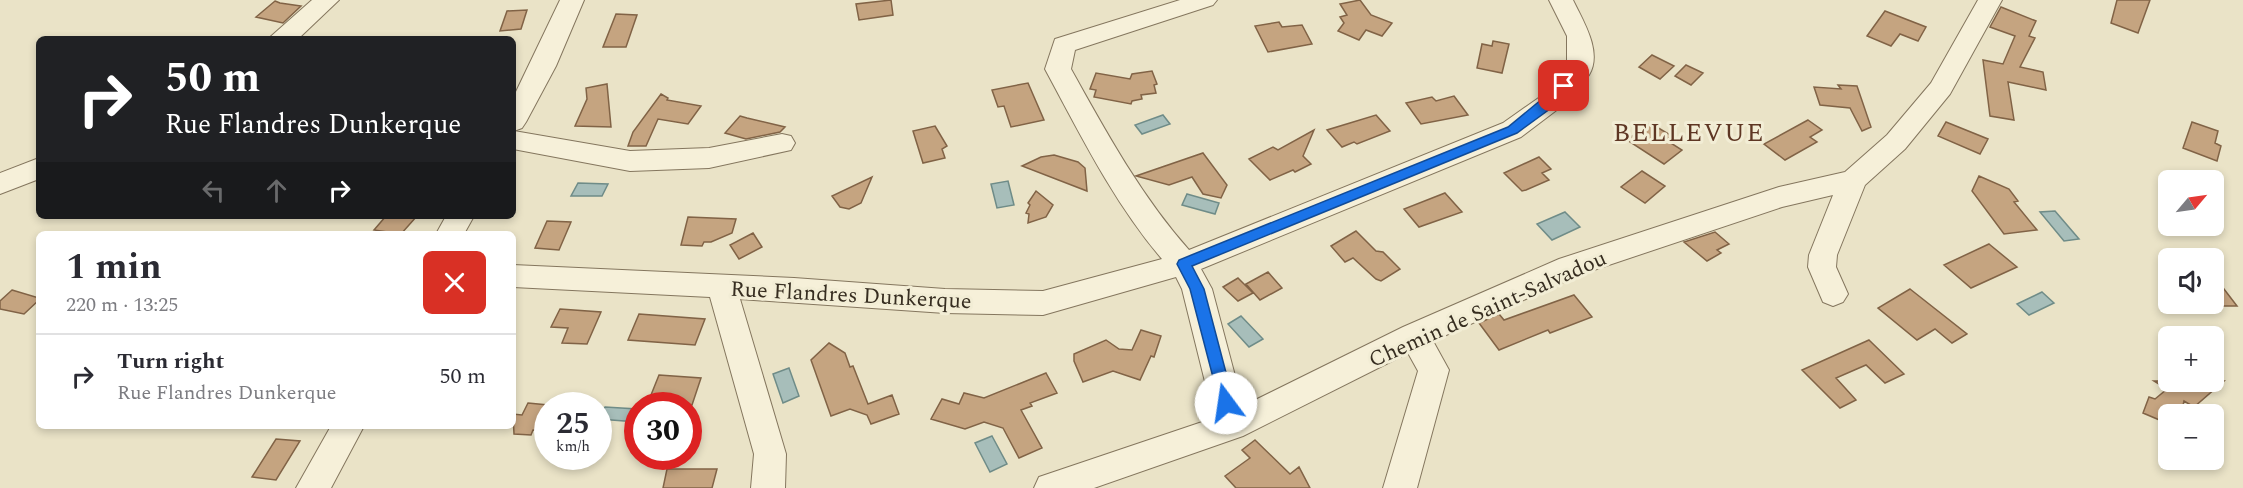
<!DOCTYPE html>
<meta charset="utf-8">
<style>
:root{--surface:#fff;--page:#f2f2f3;--text:#2b2b33;--muted:#7c7c81;--line:#e1e1e2}
body{margin:0;font-family:Spectral,serif;background:var(--page);color:var(--text);height:100vh;display:flex;flex-direction:column;font-size:22px;white-space:nowrap}
*{box-sizing:border-box;margin:0}
p{font-size:20px;color:var(--muted)}
.icon{flex:none;width:33px;height:33px;fill:none;stroke:currentColor;stroke-width:2;stroke-linecap:round;stroke-linejoin:round}
.map{position:relative;flex:1;overflow:hidden}
.drawer{position:absolute;left:36px;top:231px;width:480px;height:198px;display:flex;flex-direction:column;background:var(--surface);border-radius:9px;box-shadow:0 3px 9px #0003}
.drawer>*{flex:none}
.top-card{position:absolute;left:36px;top:36px;width:480px;height:183px;border-radius:9px;box-shadow:0 3px 9px #0003;background:#202124;color:#fff;overflow:hidden}
.needle{width:39px;rotate:61deg}
.buttons{position:absolute;left:2158px;top:170px;display:grid;gap:12px}
.buttons a{display:grid;place-items:center;width:66px;height:66px;border-radius:9px;background:var(--surface);box-shadow:0 3px 9px #0003;font-size:30px}
.speed{position:absolute;left:534px;top:392px;display:flex;gap:12px;font-size:30px;font-weight:700;text-align:center}
.speed>*{display:grid;place-content:center;width:78px;height:78px;border-radius:50%;background:var(--surface);box-shadow:0 3px 9px #0003;line-height:1}
.speed small{font-size:15px;font-weight:400}
.speed .limit{border:9px solid #d22;background:#fff;color:#111}
.pin{position:absolute;display:grid;place-items:center;width:51px;height:51px;color:#fff;margin:-26px;border-radius:12px;box-shadow:0 3px 9px #0006}
.me{position:absolute;width:66px;margin:-33px;rotate:346deg;stroke-linejoin:round;filter:drop-shadow(0 0 4px #0008)}
.turn{display:flex;align-items:center;gap:21px;height:126px;padding:0 30px;font-size:27px}
.turn .icon{width:78px;height:78px;stroke-width:2.5}
.turn b{display:block;font-size:42px;line-height:51px}
.lanes{display:flex;align-items:center;height:57px;padding:0 30px;background:#0003;justify-content:center;gap:30px;direction:ltr}
.lanes .off{opacity:.35}
.round{display:grid;place-items:center;flex:none;width:63px;height:63px;border-radius:9px;background:var(--page)}
.headline{display:flex;align-items:center;justify-content:space-between;height:102px;padding:0 30px}
h1{font-size:36px;font-weight:700;line-height:45px}
ul{padding:0;list-style:none}
li{display:flex;align-items:center;gap:18px;height:84px;padding:0 30px;border-top:2px solid var(--line)}
li div{flex:1}
li b{display:block;font-size:22px}
li em{font-style:normal}
.map>svg:first-child{display:block}
</style>
<div class="map">
<svg width="2243" height="488" viewBox="0 0 2243 488">
<rect width="100%" height="100%" fill="#eae3c7"/>
<path fill="#a7beba" stroke="#6f8c88" stroke-width="1.5" d="M 1163,115 L 1170,124 L 1142,134 L 1135,125 Z
M 1008,181 L 1014,205 L 997,208 L 991,184 Z
M 578,183 L 608,184 L 602,196 L 571,196 Z
M 1187,194 L 1219,203 L 1215,214 L 1182,205 Z
M 2055,211 L 2079,239 L 2064,241 L 2040,212 Z
M 1565,212 L 1580,227 L 1552,240 L 1537,224 Z
M 2042,292 L 2054,303 L 2029,315 L 2017,304 Z
M 1241,316 L 1263,339 L 1249,347 L 1228,324 Z
M 789,368 L 799,396 L 783,403 L 773,374 Z
M 605,407 L 637,409 L 637,422 L 599,419 Z
M 992,436 L 1007,464 L 990,472 L 975,443 Z"/>
<path fill="#c5a480" stroke="#816346" stroke-width="1.5" d="M 891,0 L 893,15 L 859,20 L 856,4 Z
M 1360,0 L 1371,15 L 1392,23 L 1382,36 L 1366,30 L 1359,40 L 1338,31 L 1344,23 L 1340,17 L 1347,15 L 1340,4 Z
M 2117,0 L 2150,0 L 2138,33 L 2111,23 Z
M 275,1 L 280,3 L 301,6 L 283,23 L 256,17 Z
M 2001,7 L 2036,21 L 2029,36 L 2035,38 L 2020,67 L 2043,72 L 2046,90 L 2008,82 L 2014,120 L 1990,116 L 1983,60 L 2003,64 L 2015,36 L 1990,27 Z
M 527,10 L 521,29 L 500,31 L 507,11 Z
M 1885,11 L 1926,27 L 1918,41 L 1900,34 L 1891,46 L 1867,36 Z
M 616,14 L 637,15 L 626,47 L 603,47 Z
M 1279,22 L 1282,27 L 1302,25 L 1312,44 L 1268,52 L 1255,26 Z
M 1493,41 L 1509,44 L 1502,73 L 1477,68 L 1482,44 L 1492,46 Z
M 1652,55 L 1674,66 L 1660,79 L 1639,67 Z
M 1686,65 L 1703,73 L 1691,85 L 1675,76 Z
M 1152,71 L 1157,84 L 1154,85 L 1156,93 L 1141,95 L 1142,99 L 1132,101 L 1131,104 L 1094,97 L 1096,90 L 1090,89 L 1096,73 L 1130,79 L 1132,74 Z
M 1028,83 L 1044,120 L 1011,127 L 1004,106 L 998,107 L 992,90 Z
M 607,84 L 611,127 L 575,126 L 587,99 L 586,88 Z
M 1838,85 L 1857,86 L 1871,127 L 1862,131 L 1850,108 L 1820,105 L 1814,87 L 1841,89 Z
M 661,94 L 668,98 L 667,100 L 701,106 L 688,124 L 658,119 L 646,146 L 628,146 L 633,132 Z
M 1454,96 L 1468,115 L 1421,124 L 1406,103 L 1432,97 L 1436,101 Z
M 1376,115 L 1390,131 L 1357,144 L 1354,142 L 1342,147 L 1327,130 Z
M 740,116 L 747,118 L 785,127 L 780,132 L 746,139 L 725,133 Z
M 1808,120 L 1822,130 L 1810,137 L 1817,142 L 1785,160 L 1764,144 Z
M 1946,122 L 1988,139 L 1980,154 L 1938,136 Z
M 2192,122 L 2218,131 L 2215,143 L 2221,146 L 2217,161 L 2183,148 Z
M 1650,123 L 1672,136 L 1666,140 L 1682,150 L 1664,164 L 1627,140 Z
M 935,126 L 947,146 L 942,149 L 945,158 L 923,163 L 913,131 Z
M 1314,130 L 1303,156 L 1311,164 L 1295,172 L 1293,170 L 1270,180 L 1249,159 L 1273,147 L 1278,150 Z
M 1203,153 L 1227,185 L 1221,198 L 1203,194 L 1192,177 L 1169,185 L 1136,176 Z
M 1054,155 L 1078,162 L 1085,168 L 1087,191 L 1022,166 L 1041,157 Z
M 1539,157 L 1551,169 L 1542,173 L 1549,180 L 1526,190 L 1522,191 L 1504,173 Z
M 1642,171 L 1665,186 L 1645,203 L 1621,187 Z
M 1979,176 L 2009,189 L 2018,201 L 2014,202 L 2037,230 L 2004,234 L 1972,191 Z
M 872,177 L 861,203 L 849,209 L 840,207 L 832,196 Z
M 1036,191 L 1053,205 L 1046,217 L 1028,223 L 1029,214 L 1026,213 L 1030,205 L 1028,203 Z
M 1445,193 L 1462,212 L 1419,227 L 1404,209 Z
M 386,216 L 417,216 L 401,234 L 374,230 Z
M 688,217 L 736,219 L 732,233 L 711,242 L 704,242 L 702,246 L 681,245 Z
M 547,221 L 571,222 L 559,250 L 535,248 Z
M 1356,231 L 1376,251 L 1383,252 L 1400,269 L 1381,281 L 1376,279 L 1353,258 L 1345,262 L 1331,246 Z
M 1715,232 L 1729,244 L 1717,250 L 1721,253 L 1707,261 L 1684,242 Z
M 753,233 L 762,247 L 739,259 L 730,245 Z
M 1989,244 L 2017,267 L 1971,288 L 1944,265 Z
M 1268,272 L 1282,288 L 1260,300 L 1246,284 Z
M 2214,276 L 2237,306 L 2214,306 Z
M 1238,278 L 1253,293 L 1238,301 L 1223,287 Z
M 1910,289 L 1967,334 L 1952,343 L 1935,329 L 1917,340 L 1878,308 Z
M 12,290 L 39,298 L 39,300 L 24,314 L 0,309 L 0,301 Z
M 1574,295 L 1592,317 L 1550,333 L 1548,330 L 1499,350 L 1479,323 L 1499,314 L 1504,320 Z
M 560,309 L 601,312 L 587,344 L 562,343 L 568,328 L 551,327 Z
M 639,314 L 705,319 L 695,345 L 628,340 Z
M 1141,330 L 1161,336 L 1154,357 L 1151,356 L 1140,380 L 1113,371 L 1083,382 L 1074,361 L 1074,354 L 1106,340 L 1119,349 L 1132,350 Z
M 1869,340 L 1904,374 L 1885,383 L 1866,365 L 1836,378 L 1856,400 L 1840,408 L 1802,370 Z
M 829,343 L 845,353 L 850,367 L 853,366 L 868,404 L 892,395 L 899,414 L 871,424 L 867,415 L 850,409 L 831,416 L 811,360 Z
M 1046,373 L 1057,393 L 1030,403 L 1032,406 L 1021,410 L 1042,448 L 1019,458 L 1003,428 L 984,422 L 965,429 L 931,419 L 942,399 L 959,404 L 964,393 L 984,398 Z
M 659,375 L 701,378 L 692,405 L 647,405 Z
M 2154,381 L 2224,381 L 2194,407 L 2184,401 L 2181,414 L 2169,414 L 2169,424 L 2143,413 L 2149,397 L 2155,399 L 2167,389 Z
M 528,403 L 548,405 L 548,431 L 533,430 L 531,435 L 514,434 L 513,414 L 522,415 Z
M 276,439 L 300,441 L 276,480 L 252,477 Z
M 1255,440 L 1290,474 L 1299,467 L 1310,488 L 1236,488 L 1225,476 L 1250,458 L 1242,450 Z
M 667,469 L 717,469 L 712,488 L 663,488 Z"/>
<g fill="none" stroke-linecap="round" stroke-linejoin="round">
<g stroke="#84765e" stroke-width="2">
<path id="minor" d="M 312,0 L 339,0 L 298,39 L 268,39 Z
M 560,0 L 584,0 L 556,66 L 526,122 L 522,128 L 514,131 L 630,151 L 709,148 L 782,134 L 791,136 L 795,143 L 791,150 L 709,168 L 630,171 L 513,149 L 513,98 Z
M 1180,0 L 1217,0 L 1213,5 L 1075,50 L 1071,69 C 1106,132 1141,196 1189,250 L 1503,123 L 1540,97 L 1567,67 L 1567,36 L 1549,0 L 1573,0 C 1583,21 1603,52 1589,75 L 1558,109 L 1521,137 L 1201,269 L 1212,289 L 1243,406 L 1403,327 L 1559,259 L 1779,187 L 1845,172 L 1887,135 L 1931,83 L 1978,0 L 2002,0 L 1950,94 L 1905,149 L 1865,185 L 1837,255 L 1836,267 L 1848,294 L 1843,302 L 1833,306 L 1823,302 L 1808,267 L 1809,255 L 1833,195 L 1782,207 L 1579,275 L 1433,341 L 1449,370 L 1417,488 L 1383,488 L 1418,371 L 1408,353 L 1243,436 L 1094,488 L 1034,488 L 1039,477 L 1214,418 L 1182,289 L 1176,277 L 1043,315 L 945,313 L 740,299 L 786,454 L 785,488 L 751,488 L 754,454 L 710,297 L 513,287 L 513,265 L 794,278 L 945,289 L 1043,291 L 1162,259 C 1114,203 1080,134 1045,69 L 1055,39 Z
M 39,158 L 39,179 L 0,194 L 0,173 Z
M 446,216 L 474,216 L 464,234 L 436,234 Z
M 331,426 L 364,426 L 331,488 L 296,488 Z"/>
</g>
<use href="#minor" fill="#f6f0d9" fill-rule="evenodd"/>
</g>
<path fill="#1a73e8" stroke="#114b97" stroke-width="1.5" d="M 1564,81 L 1571,86 L 1554,106 L 1517,133 L 1192,266 L 1204,289 L 1234,403 L 1232,408 L 1221,408 L 1190,289 L 1177,264 L 1179,260 L 1508,127 Z"/>
<g text-anchor="middle" stroke-width="6" stroke-linejoin="round" paint-order="stroke">
<g font-size="22" fill="#362d20" stroke="#f2edd5">
<text transform="translate(851 294) rotate(3)" y="8">Rue Flandres Dunkerque</text>
<text transform="translate(1487 308) rotate(-24)" y="8">Chemin de Saint-Salvadou</text>
</g>
<g font-size="26" letter-spacing="1.5" fill="#5e3623" stroke="#f2edd5">
<text x="1689" y="141">BELLEVUE</text>
</g>
</g>
</svg>
<div class="buttons">
<a><svg class="needle" viewBox="-14 -14 28 28"><path d="M0-13l5 13h-10z" fill="#e53935"/><path d="M0 13l5-13h-10z" fill="#7c7c81"/></svg></a>
<a><svg class="icon" aria-label="sound" viewBox="0 0 24 24"><path d="M4 9h4l5-4v14l-5-4H4zM17 9q2 3 0 6"/></svg></a>
<a>+</a>
<a>−</a>
</div>
<div class="speed"><div>25<small>km/h</small></div><div class="limit">30</div></div>
<div class="pin" style="left:1564px;top:86px;background:#d93025"><svg class="icon" aria-label="arrive" viewBox="0 0 24 24"><path d="M6 21V4h12l-3 4 3 4H6"/></svg></div>
<svg class="me" style="left:1226px;top:403px" viewBox="-20 -20 40 40"><circle r="19" fill="#fff"/><path d="M0-13L10 11 0 6-10 11z" fill="#1a73e8"/></svg>
<div class="top-card">
<div class="turn"><svg class="icon" aria-label="right" viewBox="0 0 24 24"><path d="M7 20v-9h11M14 6l5 5-5 5"/></svg><div><b>50 m</b>Rue Flandres Dunkerque</div></div>
<div class="lanes"><svg class="icon off" aria-label="left" viewBox="0 0 24 24"><path d="M17 20v-9H6M10 6l-5 5 5 5"/></svg><svg class="icon off" aria-label="ahead" viewBox="0 0 24 24"><path d="M12 20V5M6 11l6-6 6 6"/></svg><svg class="icon" aria-label="right" viewBox="0 0 24 24"><path d="M7 20v-9h11M14 6l5 5-5 5"/></svg></div>
</div>
<section class="drawer">
<div class="headline"><div><h1>1 min</h1><p>220 m · 13:25</p></div><a class="round" style="background:#d93025;color:#fff"><svg class="icon" aria-label="close" viewBox="0 0 24 24"><path d="M6 6l12 12M18 6L6 18"/></svg></a></div>
<ul>
<li><svg class="icon" aria-label="right" viewBox="0 0 24 24"><path d="M7 20v-9h11M14 6l5 5-5 5"/></svg><div><b>Turn right</b><p>Rue Flandres Dunkerque</p></div><em>50 m</em></li>
</ul>
</section>
</div>
